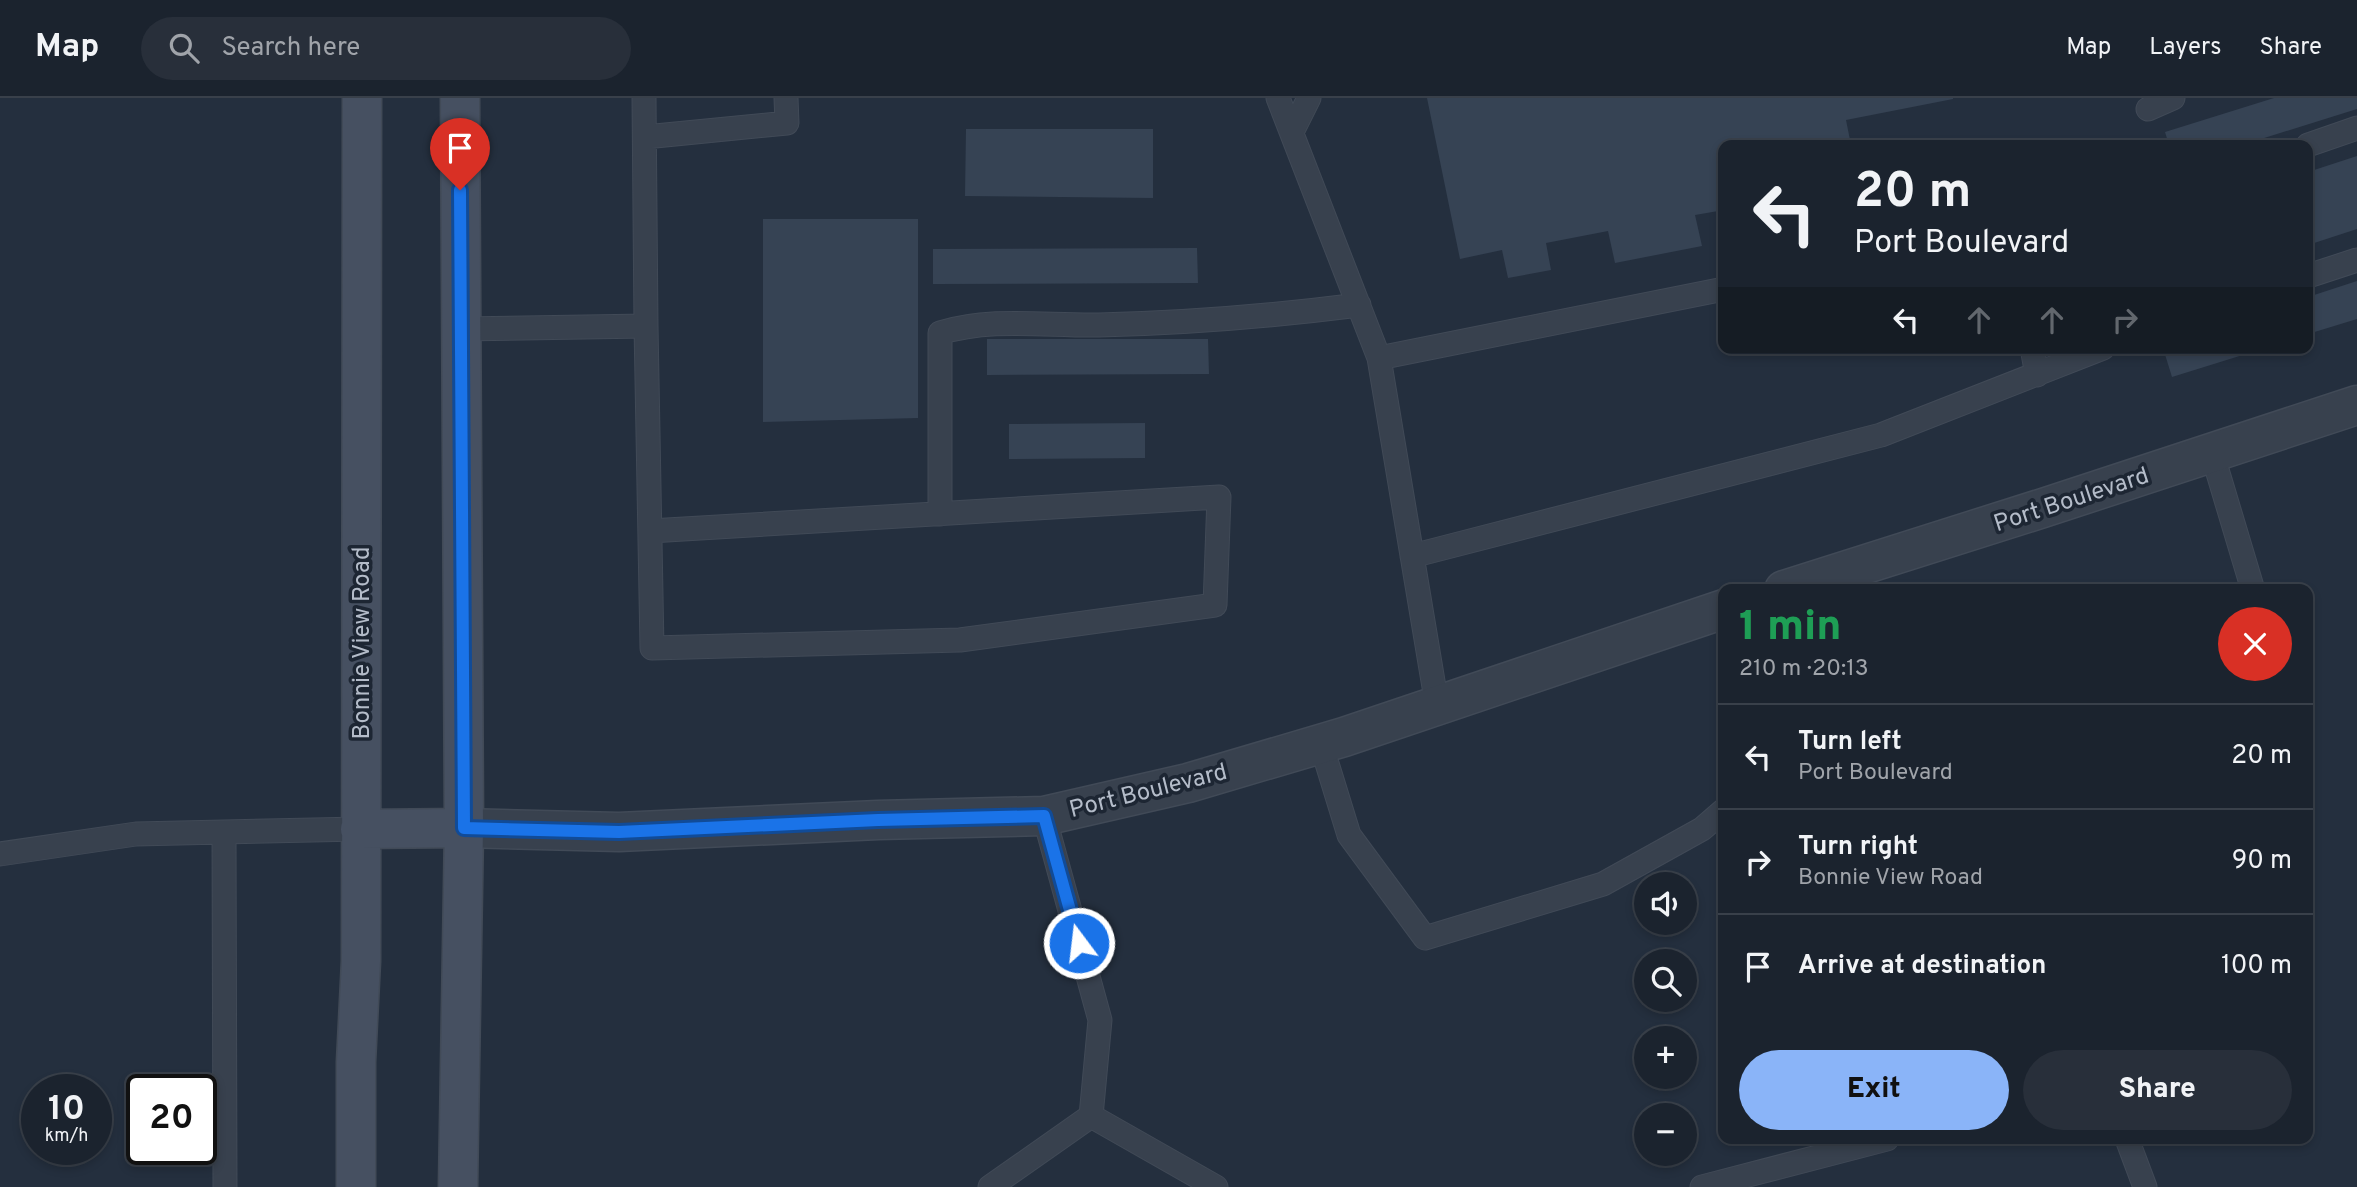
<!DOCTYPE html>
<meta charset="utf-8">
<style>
:root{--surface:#1b232e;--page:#282f3a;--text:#f1f3f6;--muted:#a0a4aa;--line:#39404a;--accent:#8ab4f8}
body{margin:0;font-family:Overpass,sans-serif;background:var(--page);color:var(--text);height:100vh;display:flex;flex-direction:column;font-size:26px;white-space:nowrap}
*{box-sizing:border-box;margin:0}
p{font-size:23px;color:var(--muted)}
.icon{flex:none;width:38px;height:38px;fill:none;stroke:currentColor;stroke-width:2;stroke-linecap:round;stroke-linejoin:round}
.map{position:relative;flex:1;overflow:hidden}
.panel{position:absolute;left:1718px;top:486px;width:595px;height:560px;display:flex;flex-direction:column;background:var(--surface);border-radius:14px;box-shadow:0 4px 10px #0003,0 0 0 2px var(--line)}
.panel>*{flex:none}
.hud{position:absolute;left:1718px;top:42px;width:595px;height:214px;border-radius:14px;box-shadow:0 4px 10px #0003,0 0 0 2px var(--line);background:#1b232e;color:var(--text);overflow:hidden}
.fabs{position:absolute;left:1634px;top:774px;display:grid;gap:14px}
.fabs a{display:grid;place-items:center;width:63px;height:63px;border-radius:50%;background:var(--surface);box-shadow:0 4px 10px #0003,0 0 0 2px var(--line);font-size:35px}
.speed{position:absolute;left:21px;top:976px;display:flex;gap:14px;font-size:35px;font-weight:700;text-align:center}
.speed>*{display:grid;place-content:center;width:91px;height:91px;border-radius:50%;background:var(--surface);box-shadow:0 4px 10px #0003,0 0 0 2px var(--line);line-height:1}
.speed small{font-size:18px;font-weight:400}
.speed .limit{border:4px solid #111;border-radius:10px;background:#fff;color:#111}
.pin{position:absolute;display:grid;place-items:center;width:60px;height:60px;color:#fff;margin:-72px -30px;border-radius:50% 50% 50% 0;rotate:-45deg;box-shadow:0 0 7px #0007}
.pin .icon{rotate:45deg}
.me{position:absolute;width:77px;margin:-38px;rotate:345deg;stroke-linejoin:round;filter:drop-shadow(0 0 5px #0008)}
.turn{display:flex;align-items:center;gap:24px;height:147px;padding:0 21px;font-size:32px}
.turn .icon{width:91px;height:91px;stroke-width:2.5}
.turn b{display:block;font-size:49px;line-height:60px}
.lanes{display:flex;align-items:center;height:66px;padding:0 21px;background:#0003;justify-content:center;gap:35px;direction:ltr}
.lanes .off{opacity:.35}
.round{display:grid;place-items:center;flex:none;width:74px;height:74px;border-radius:37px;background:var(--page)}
.head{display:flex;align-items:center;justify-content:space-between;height:119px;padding:0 21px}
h1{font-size:42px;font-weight:800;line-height:52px;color:#1e9e55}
.button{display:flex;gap:14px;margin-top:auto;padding:14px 21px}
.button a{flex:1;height:80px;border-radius:42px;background:var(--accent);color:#111;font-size:28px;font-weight:800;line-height:80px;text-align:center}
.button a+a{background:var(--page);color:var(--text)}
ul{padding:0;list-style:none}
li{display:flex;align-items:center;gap:21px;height:105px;padding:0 21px;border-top:2px solid var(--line)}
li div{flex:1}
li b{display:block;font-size:26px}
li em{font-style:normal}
header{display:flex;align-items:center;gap:42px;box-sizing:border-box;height:98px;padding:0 35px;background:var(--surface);border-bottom:2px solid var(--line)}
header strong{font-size:33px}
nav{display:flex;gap:38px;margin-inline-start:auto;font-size:24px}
.search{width:490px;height:63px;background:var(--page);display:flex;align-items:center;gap:18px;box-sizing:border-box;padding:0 24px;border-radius:38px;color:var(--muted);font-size:26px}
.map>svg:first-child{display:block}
</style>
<header>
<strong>Map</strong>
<div class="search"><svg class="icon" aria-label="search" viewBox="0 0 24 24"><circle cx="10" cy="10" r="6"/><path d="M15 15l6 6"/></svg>Search here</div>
<nav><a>Map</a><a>Layers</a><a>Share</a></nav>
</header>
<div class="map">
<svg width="2357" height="1089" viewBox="0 0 2357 1089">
<rect width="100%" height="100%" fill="#242f3e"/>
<path fill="#364354" d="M 1427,0 L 1953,0 L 1953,1 L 1846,22 L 1851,47 L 1724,47 L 1724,112 L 1695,117 L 1702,148 L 1615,165 L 1608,133 L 1546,145 L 1551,172 L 1508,180 L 1502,152 L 1460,161 Z
M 2274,0 L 2357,0 L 2357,11 L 2242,47 L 2169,47 L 2165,34 Z
M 966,31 L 1153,31 L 1153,100 L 965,98 Z
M 2357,58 L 2357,131 L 2308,147 L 2308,74 Z
M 763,121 L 918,121 L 918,320 L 763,324 Z
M 1197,150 L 1198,185 L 933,186 L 933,151 Z
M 2357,183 L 2357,221 L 2308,236 L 2308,199 Z
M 987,241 L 1208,241 L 1209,276 L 987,277 Z
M 2163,250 L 2262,250 L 2262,251 L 2172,279 Z
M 1145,325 L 1145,360 L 1009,361 L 1009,326 Z"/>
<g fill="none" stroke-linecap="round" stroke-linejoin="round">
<g stroke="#414a57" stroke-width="25">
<path id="lane" d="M 644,0 L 646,228
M 1278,0 L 1379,260 L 1437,607
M 2148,11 L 2173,0
M 1292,34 L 1309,0
M 645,39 L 787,25 L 786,0
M 2308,47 L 2357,30
M 2308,178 L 2357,162
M 461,231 L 646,228 L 652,550 L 960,542 L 1215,507 L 1219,399 L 650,433
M 2032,250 L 2037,277
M 1379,260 L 1724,191
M 2212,355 L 2253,492
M 940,416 L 940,235 C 991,219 1046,228 1099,227 C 1186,225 1272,218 1359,207
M 1412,458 L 1881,337 L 2103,250
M 1321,646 L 1349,737 L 1425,840 L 1603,786 L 1702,731 L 1724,712
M 1044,718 L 1100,922 L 1091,1018 L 1216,1089
M 224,734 L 225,1089
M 0,756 L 136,736 L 360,731
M 2127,1041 L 2145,1089
M 990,1089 L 1091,1018
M 1702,1089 L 1887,1041"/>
</g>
<g stroke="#414a57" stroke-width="41">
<path id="street" d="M 1784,492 L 2043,410 L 2357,307
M 464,730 L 619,734 L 878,722 L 1044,718 L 1188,685 L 1344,639 L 1724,511"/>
</g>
<g stroke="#414a57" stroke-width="41">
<path id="secondary" d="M 360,731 L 464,730
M 356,1089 L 356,964 L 361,863 L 362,0
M 458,1089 L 464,730 L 460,0"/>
</g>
<use href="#lane" stroke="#38414e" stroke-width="23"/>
<use href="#street" stroke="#38414e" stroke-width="38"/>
<use href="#secondary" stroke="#465061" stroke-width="38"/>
</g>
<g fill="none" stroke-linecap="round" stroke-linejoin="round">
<g stroke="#114b97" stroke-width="18">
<path id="route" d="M 460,92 L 464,730 L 619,734 L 878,722 L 1044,718 L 1079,845"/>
</g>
<use href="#route" stroke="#1a73e8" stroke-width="12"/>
</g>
<g text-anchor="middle" stroke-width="7" stroke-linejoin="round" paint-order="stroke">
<g font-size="24" fill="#b4bcc9" stroke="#1d2633">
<text transform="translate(2071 401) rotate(-18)" y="8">Port Boulevard</text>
<text transform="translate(361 545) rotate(-90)" y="8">Bonnie View Road</text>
<text transform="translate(1148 692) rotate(-14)" y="8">Port Boulevard</text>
</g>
</g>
</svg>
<div class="fabs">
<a><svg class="icon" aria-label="sound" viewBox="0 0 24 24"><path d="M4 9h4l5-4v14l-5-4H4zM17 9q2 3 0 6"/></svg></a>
<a><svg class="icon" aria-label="search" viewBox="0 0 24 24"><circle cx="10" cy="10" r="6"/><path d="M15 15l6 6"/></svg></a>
<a>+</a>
<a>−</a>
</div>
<div class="speed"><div>10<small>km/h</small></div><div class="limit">20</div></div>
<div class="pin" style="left:460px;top:92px;background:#d93025"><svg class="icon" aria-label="arrive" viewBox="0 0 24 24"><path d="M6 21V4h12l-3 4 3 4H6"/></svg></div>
<svg class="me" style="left:1079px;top:845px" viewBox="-20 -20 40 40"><circle r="17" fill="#1a73e8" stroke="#fff" stroke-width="3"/><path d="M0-11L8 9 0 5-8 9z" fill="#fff"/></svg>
<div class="hud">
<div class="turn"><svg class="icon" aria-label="left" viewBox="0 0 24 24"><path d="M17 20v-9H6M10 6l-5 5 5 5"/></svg><div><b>20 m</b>Port Boulevard</div></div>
<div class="lanes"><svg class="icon" aria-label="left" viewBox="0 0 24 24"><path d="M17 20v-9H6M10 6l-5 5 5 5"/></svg><svg class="icon off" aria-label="ahead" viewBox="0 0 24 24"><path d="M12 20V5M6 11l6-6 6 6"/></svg><svg class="icon off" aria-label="ahead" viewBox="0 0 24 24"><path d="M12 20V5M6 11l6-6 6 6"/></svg><svg class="icon off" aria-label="right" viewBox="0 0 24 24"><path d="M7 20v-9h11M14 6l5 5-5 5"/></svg></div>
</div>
<section class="panel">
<div class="head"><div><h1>1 min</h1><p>210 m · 20:13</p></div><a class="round" style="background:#d93025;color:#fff"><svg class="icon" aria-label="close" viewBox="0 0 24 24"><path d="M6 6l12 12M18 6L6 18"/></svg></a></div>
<ul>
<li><svg class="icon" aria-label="left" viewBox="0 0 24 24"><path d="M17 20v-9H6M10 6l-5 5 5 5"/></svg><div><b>Turn left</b><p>Port Boulevard</p></div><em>20 m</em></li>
<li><svg class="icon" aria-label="right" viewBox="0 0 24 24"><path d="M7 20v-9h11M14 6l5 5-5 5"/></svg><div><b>Turn right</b><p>Bonnie View Road</p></div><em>90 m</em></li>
<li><svg class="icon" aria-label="arrive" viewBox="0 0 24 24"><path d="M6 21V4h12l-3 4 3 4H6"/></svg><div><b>Arrive at destination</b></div><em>100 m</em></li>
</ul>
<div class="button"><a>Exit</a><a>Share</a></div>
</section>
</div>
